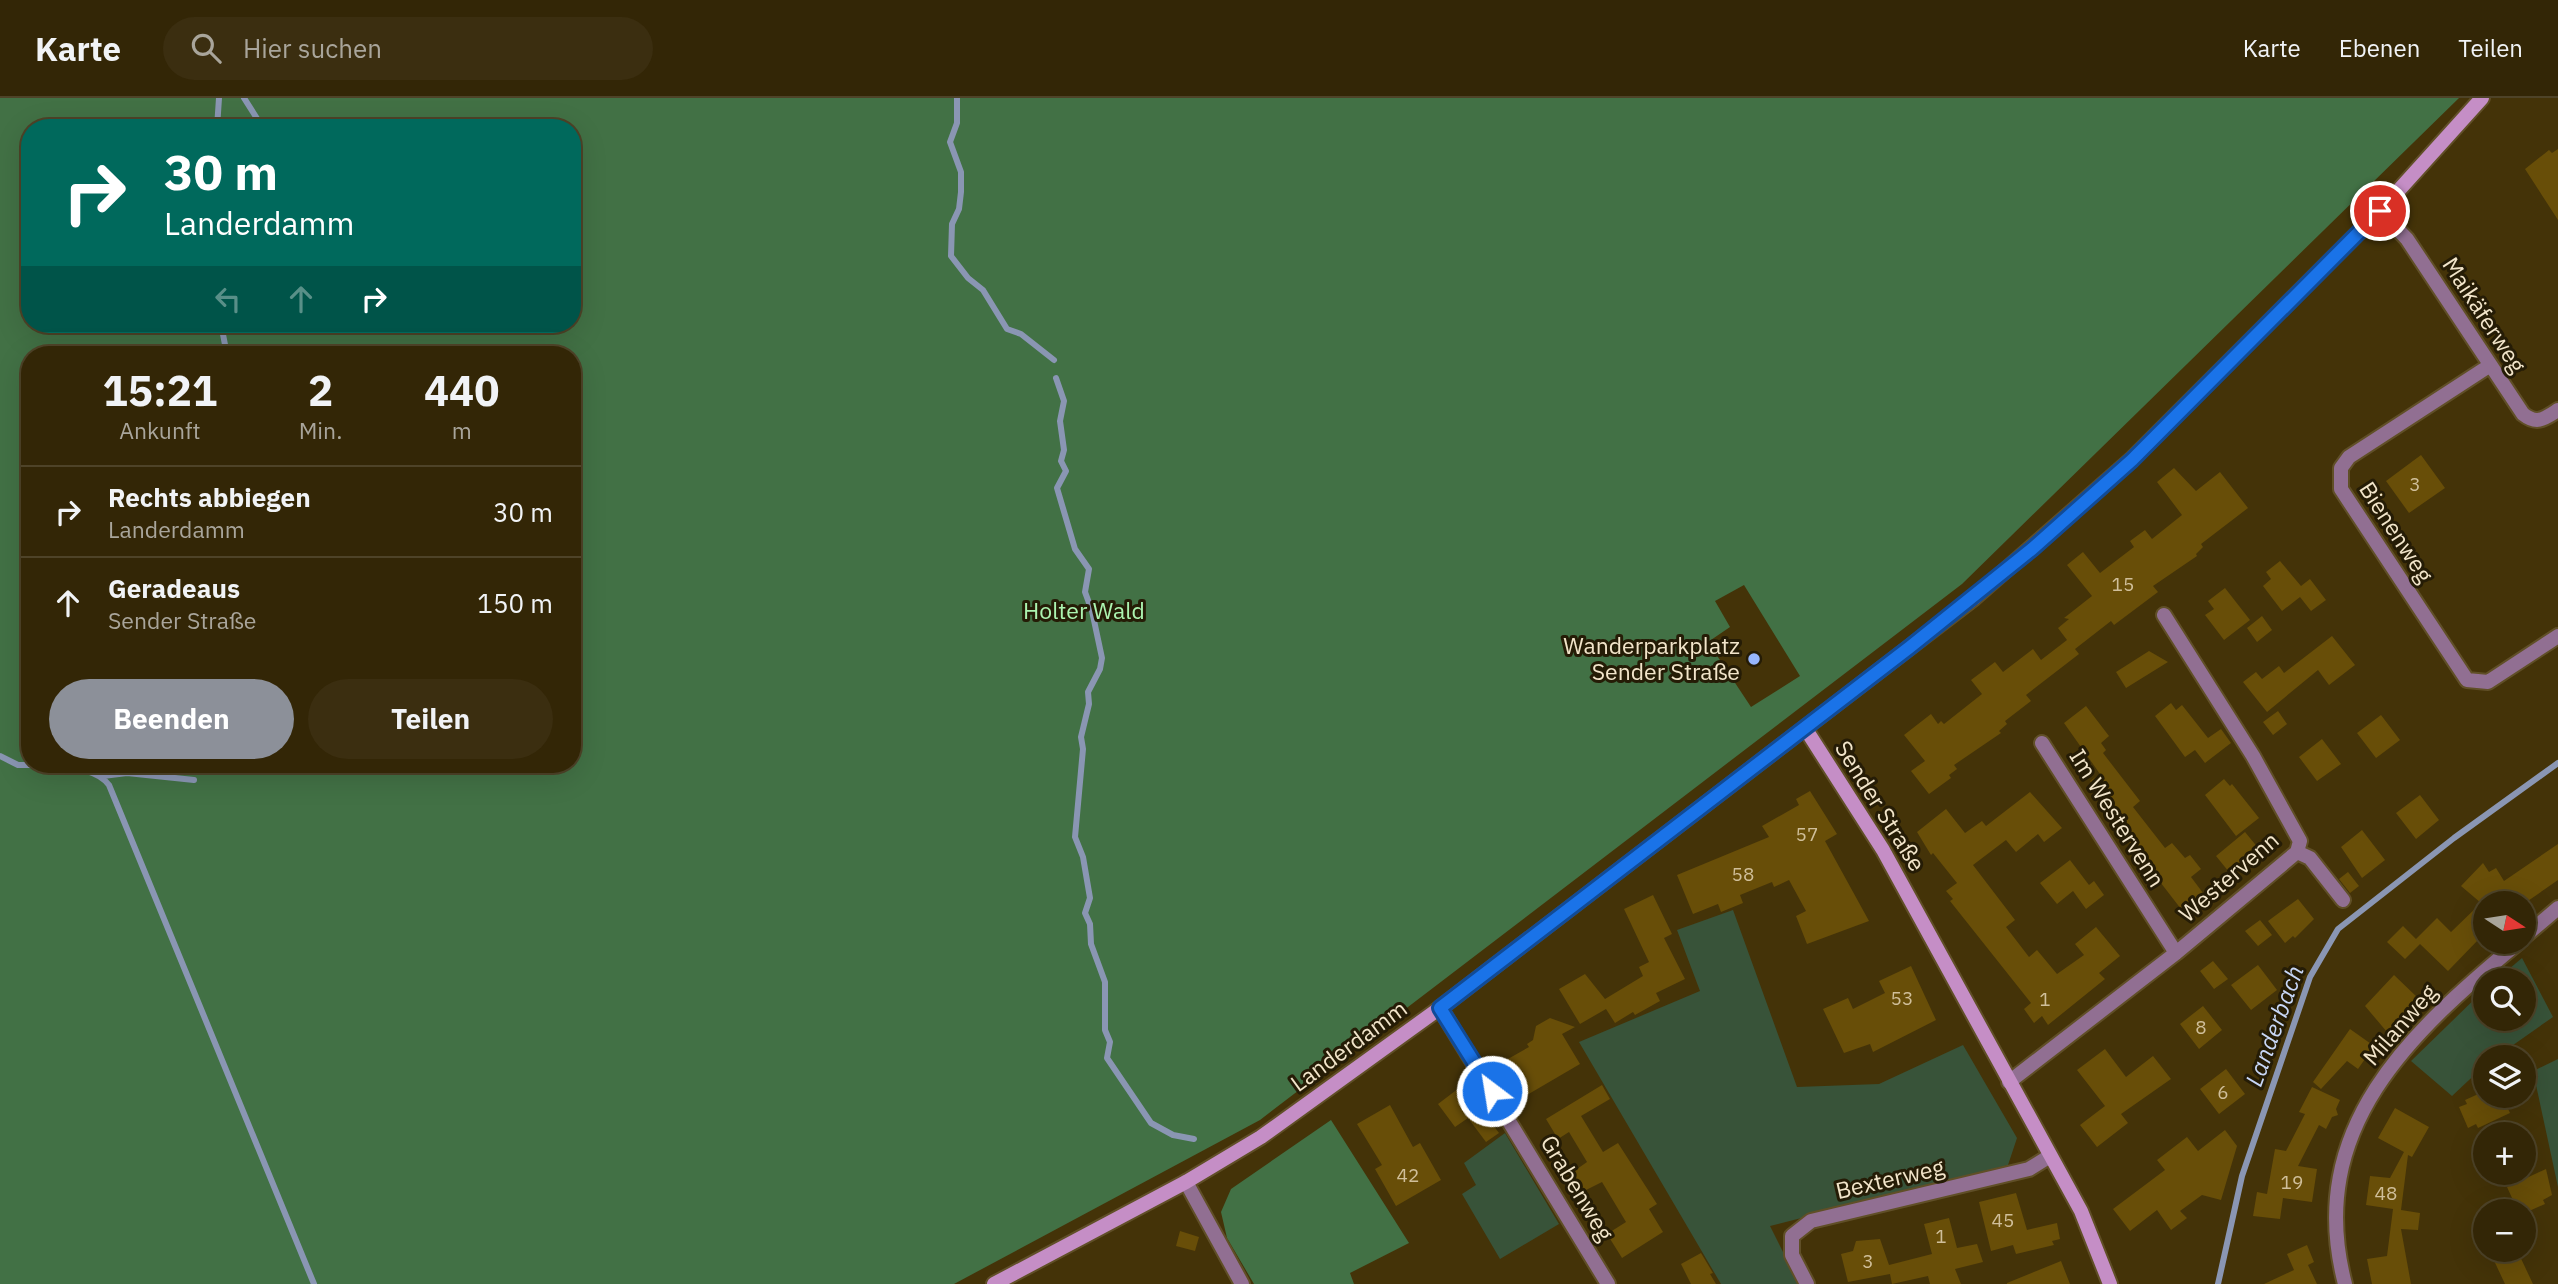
<!DOCTYPE html>
<html lang="de">
<meta charset="utf-8">
<style>
:root{--surface:#332606;--page:#3b2e10;--text:#f1f3f6;--muted:#a9a59b;--line:#4e4328;--accent:#8c9099}
body{margin:0;font-family:"IBM Plex Sans",sans-serif;background:var(--page);color:var(--text);height:100vh;display:flex;flex-direction:column;font-size:26px;white-space:nowrap}
*{box-sizing:border-box;margin:0}
p{font-size:23px;color:var(--muted)}
.icon{flex:none;width:38px;height:38px;fill:none;stroke:currentColor;stroke-width:2;stroke-linecap:round;stroke-linejoin:round}
.map{position:relative;flex:1;overflow:hidden}
.side{position:absolute;left:21px;top:248px;width:560px;height:427px;display:flex;flex-direction:column;background:var(--surface);border-radius:28px;box-shadow:0 7px 28px #0002,0 0 0 2px var(--line)}
.side>*{flex:none}
.guide{position:absolute;left:21px;top:21px;width:560px;height:214px;border-radius:28px;box-shadow:0 7px 28px #0002,0 0 0 2px var(--line);background:#00695c;color:#fff;overflow:hidden}
.needle{width:46px;rotate:102deg}
.fabs{position:absolute;left:2473px;top:793px;display:grid;gap:14px}
.fabs a{display:grid;place-items:center;width:63px;height:63px;border-radius:50%;background:var(--surface);box-shadow:0 7px 28px #0002,0 0 0 2px var(--line);font-size:35px}
.pin{position:absolute;display:grid;place-items:center;width:60px;height:60px;color:#fff;margin:-30px;border:4px solid #fff;border-radius:50%;box-shadow:0 2px 7px #0007}
.me{position:absolute;width:77px;margin:-38px;rotate:329deg;stroke-linejoin:round;filter:drop-shadow(0 0 5px #0008)}
.turn{display:flex;align-items:center;gap:24px;height:147px;padding:0 28px;font-size:32px}
.turn .icon{width:91px;height:91px;stroke-width:2.5}
.turn b{display:block;font-size:49px;line-height:60px}
.lanes{display:flex;align-items:center;height:66px;padding:0 28px;background:#0003;justify-content:center;gap:35px;direction:ltr}
.lanes .off{opacity:.35}
.eta{display:flex;justify-content:space-evenly;align-items:center;height:119px;text-align:center}
.eta b{font-size:42px;font-weight:800;line-height:49px}
.button{display:flex;gap:14px;margin-top:auto;padding:14px 28px}
.button a{flex:1;height:80px;border-radius:42px;background:var(--accent);color:#fff;font-size:28px;font-weight:800;line-height:80px;text-align:center}
.button a+a{background:var(--page);color:var(--text)}
ul{padding:0;list-style:none}
li{display:flex;align-items:center;gap:21px;height:91px;padding:0 28px;border-top:2px solid var(--line)}
li div{flex:1}
li b{display:block;font-size:26px}
li em{font-style:normal}
header{display:flex;align-items:center;gap:42px;box-sizing:border-box;height:98px;padding:0 35px;background:var(--surface);border-bottom:2px solid var(--line)}
header strong{font-size:33px}
nav{display:flex;gap:38px;margin-inline-start:auto;font-size:24px}
.search{width:490px;height:63px;background:var(--page);display:flex;align-items:center;gap:18px;box-sizing:border-box;padding:0 24px;border-radius:38px;color:var(--muted);font-size:26px}
.map>svg:first-child{display:block}
</style>
<header>
<strong>Karte</strong>
<div class="search"><svg class="icon" aria-label="search" viewBox="0 0 24 24"><circle cx="10" cy="10" r="6"/><path d="M15 15l6 6"/></svg>Hier suchen</div>
<nav><a>Karte</a><a>Ebenen</a><a>Teilen</a></nav>
</header>
<div class="map">
<svg width="2558" height="1186" viewBox="0 0 2558 1186">
<rect width="100%" height="100%" fill="#443308"/>
<path fill="#385339" d="M 1733,812 L 1797,989 L 1879,986 L 1963,947 L 2017,1040 L 2008,1067 L 1770,1128 L 1799,1186 L 1721,1186 L 1579,944 L 1700,893 L 1677,832 Z
M 2522,860 L 2553,919 L 2496,959 L 2485,959 L 2485,967 L 2452,998 L 2411,963 L 2485,891 L 2485,920 L 2524,920 L 2524,882 L 2496,882 Z
M 2558,961 L 2558,1089 L 2533,973 Z
M 1505,1035 L 1559,1126 L 1500,1161 L 1462,1096 L 1476,1087 L 1464,1065 Z"/>
<path fill="#427145" fill-rule="evenodd" d="M 0,0 L 2459,0 L 1962,486 L 1260,1022 L 954,1186 L 0,1186 ZM 30,30 L 572,30 L 572,226 L 30,226 ZM 30,257 L 572,257 L 572,667 L 30,667 ZM 1744,487 L 1800,578 L 1751,609 L 1708,544 L 1730,529 L 1715,503 Z
M 1331,1022 L 1409,1145 L 1350,1175 L 1354,1186 L 1254,1186 L 1227,1140 L 1221,1114 L 1231,1091 Z"/>
<g fill="none" stroke-linecap="round" stroke-linejoin="round">
<path stroke="#8a96b3" stroke-width="6" d="M 244,0 L 263,30
M 957,0 L 957,25 L 950,44 L 961,74 L 961,94 L 959,111 L 952,126 L 951,158 L 968,180 L 983,192 L 1007,231 L 1021,236 L 1054,262
M 217,30 L 219,0
M 221,226 L 227,257
M 1056,280 L 1064,303 L 1060,323 L 1064,352 L 1061,363 L 1066,373 L 1057,390 L 1075,451 L 1089,471 L 1085,494 L 1092,513 L 1102,560 L 1100,571 L 1088,594 L 1089,606 L 1081,639 L 1083,651 L 1075,739 L 1083,759 L 1090,800 L 1085,815 L 1090,826 L 1091,846 L 1105,884 L 1105,932 L 1110,944 L 1107,960 L 1151,1025 L 1173,1037 L 1194,1041
M 0,658 L 18,667 L 30,667
M 44,667 C 65,671 95,668 109,687 L 314,1186
M 103,678 L 127,675 L 194,682
M 2218,1186 L 2242,1078 L 2310,879 L 2338,831 L 2454,740 L 2558,665"/>
</g>
<path fill="#684e08" d="M 2558,51 L 2558,122 L 2525,71 L 2549,52 L 2552,55 Z
M 2421,357 L 2445,390 L 2409,415 L 2386,383 Z
M 2174,370 L 2196,393 L 2220,374 L 2248,410 L 2201,446 L 2203,449 L 2196,456 L 2197,458 L 2153,488 L 2158,494 L 2114,527 L 2111,523 L 2075,551 L 2079,556 L 2026,597 L 2031,603 L 2005,623 L 2007,626 L 1999,633 L 2001,635 L 1954,667 L 1957,671 L 1949,677 L 1951,680 L 1929,696 L 1911,673 L 1925,663 L 1904,637 L 1931,616 L 1938,626 L 1941,623 L 1944,626 L 1982,596 L 1971,582 L 1995,564 L 2003,574 L 2033,551 L 2041,562 L 2067,542 L 2058,530 L 2069,521 L 2064,520 L 2092,498 L 2067,467 L 2083,454 L 2100,475 L 2134,449 L 2130,443 L 2145,432 L 2152,441 L 2182,417 L 2157,384 Z
M 2280,463 L 2301,488 L 2310,481 L 2326,502 L 2311,513 L 2300,499 L 2282,513 L 2263,488 L 2271,481 L 2266,474 Z
M 2225,490 L 2250,522 L 2224,542 L 2205,517 L 2214,511 L 2208,503 Z
M 2262,518 L 2272,532 L 2257,544 L 2247,530 Z
M 2332,538 L 2355,567 L 2329,587 L 2318,572 L 2267,614 L 2243,584 L 2256,574 L 2262,581 L 2279,568 L 2284,575 Z
M 2149,553 L 2168,564 L 2126,590 L 2116,574 Z
M 2171,605 L 2176,612 L 2182,607 L 2208,640 L 2221,631 L 2231,645 L 2205,665 L 2195,652 L 2185,659 L 2155,618 Z
M 2086,608 L 2109,638 L 2101,645 L 2106,652 L 2103,655 L 2140,703 L 2133,709 L 2165,750 L 2172,745 L 2185,760 L 2190,757 L 2201,771 L 2191,779 L 2203,795 L 2181,811 L 2123,736 L 2128,732 L 2090,683 L 2100,676 L 2064,625 Z
M 2278,613 L 2287,626 L 2273,637 L 2263,624 Z
M 2381,617 L 2400,642 L 2376,660 L 2357,635 Z
M 2322,641 L 2341,666 L 2317,683 L 2299,659 Z
M 2224,681 L 2230,688 L 2232,686 L 2259,720 L 2236,738 L 2205,697 Z
M 1810,693 L 1837,736 L 1825,743 L 1869,823 L 1807,846 L 1796,818 L 1806,813 L 1789,782 L 1774,789 L 1772,784 L 1740,797 L 1743,805 L 1721,814 L 1718,806 L 1693,816 L 1677,777 L 1769,739 L 1762,728 L 1799,707 L 1796,701 Z
M 2030,694 L 2062,730 L 2044,744 L 2038,736 L 2016,754 L 2006,742 L 1973,767 L 2015,822 L 2006,829 L 2029,859 L 2037,852 L 2057,876 L 2084,857 L 2075,846 L 2096,829 L 2120,858 L 2099,875 L 2105,881 L 2048,927 L 2042,918 L 2034,925 L 2024,911 L 2031,905 L 1950,803 L 1953,801 L 1946,793 L 1957,785 L 1933,755 L 1931,757 L 1917,734 L 1946,711 L 1965,735 L 1982,723 L 1986,728 Z
M 2420,697 L 2439,722 L 2416,741 L 2396,715 Z
M 2362,732 L 2385,762 L 2362,780 L 2341,749 Z
M 2245,734 L 2259,751 L 2229,774 L 2216,758 Z
M 2558,746 L 2558,782 L 2525,805 L 2485,805 L 2485,841 L 2479,841 L 2448,873 L 2420,846 L 2405,861 L 2387,844 L 2403,828 L 2416,841 L 2437,820 L 2451,834 L 2481,805 L 2461,788 L 2483,765 L 2489,774 L 2496,770 L 2504,783 Z
M 2070,762 L 2089,787 L 2094,783 L 2104,797 L 2086,811 L 2073,793 L 2057,806 L 2040,785 Z
M 2348,774 L 2359,788 L 2350,795 L 2339,781 Z
M 1653,797 L 1672,836 L 1664,840 L 1685,881 L 1656,895 L 1660,903 L 1635,917 L 1633,914 L 1615,925 L 1606,911 L 1580,926 L 1559,891 L 1585,876 L 1605,901 L 1643,878 L 1639,869 L 1649,864 L 1624,811 Z
M 2298,801 L 2314,821 L 2295,840 L 2293,838 L 2285,845 L 2268,823 Z
M 2260,822 L 2272,837 L 2258,848 L 2245,833 Z
M 2213,863 L 2228,881 L 2214,891 L 2200,873 Z
M 2258,867 L 2277,892 L 2251,912 L 2231,887 Z
M 1911,868 L 1936,922 L 1873,954 L 1870,946 L 1844,955 L 1823,911 L 1848,900 L 1853,911 L 1885,895 L 1879,883 Z
M 2394,877 L 2418,900 L 2387,934 L 2365,908 Z
M 2203,908 L 2222,932 L 2199,951 L 2180,926 Z
M 1550,920 L 1575,929 L 1562,936 L 1580,966 L 1520,1001 L 1499,966 L 1529,949 L 1527,946 L 1533,942 L 1536,928 Z
M 2350,931 L 2374,948 L 2358,971 L 2347,963 L 2321,991 L 2313,984 Z
M 2105,951 L 2126,979 L 2153,958 L 2171,981 L 2121,1016 L 2128,1025 L 2097,1049 L 2080,1027 L 2105,1008 L 2077,972 Z
M 2226,971 L 2245,996 L 2219,1016 L 2200,991 Z
M 1463,987 L 1499,1035 L 1486,1044 L 1468,1020 L 1455,1029 L 1438,1006 Z
M 1602,987 L 1610,1001 L 1581,1018 L 1603,1054 L 1618,1045 L 1657,1106 L 1649,1111 L 1663,1134 L 1622,1160 L 1607,1136 L 1626,1124 L 1602,1084 L 1578,1096 L 1567,1078 L 1587,1064 L 1569,1034 L 1558,1041 L 1546,1021 Z
M 2312,989 L 2340,1002 L 2336,1011 L 2338,1017 L 2332,1019 L 2326,1031 L 2319,1027 L 2298,1068 L 2317,1071 L 2312,1104 L 2283,1100 L 2280,1121 L 2253,1118 L 2257,1094 L 2267,1096 L 2275,1051 L 2286,1053 L 2305,1016 L 2299,1014 Z
M 2485,993 L 2485,998 L 2502,998 L 2510,1015 L 2478,1030 L 2476,1026 L 2468,1030 L 2459,1009 L 2467,1006 L 2465,1002 Z
M 1390,1007 L 1413,1049 L 1420,1045 L 1441,1082 L 1396,1108 L 1375,1071 L 1382,1067 L 1357,1026 Z
M 2395,1010 L 2429,1029 L 2412,1059 L 2408,1057 L 2401,1112 L 2420,1115 L 2418,1132 L 2401,1131 L 2411,1186 L 2372,1186 L 2367,1161 L 2387,1158 L 2393,1111 L 2366,1107 L 2370,1078 L 2390,1080 L 2404,1054 L 2378,1040 Z
M 2225,1032 L 2237,1048 L 2221,1102 L 2202,1097 L 2180,1113 L 2187,1120 L 2171,1132 L 2157,1112 L 2130,1133 L 2113,1111 L 2165,1072 L 2157,1062 L 2187,1039 L 2198,1053 Z
M 2546,1071 L 2552,1097 L 2543,1102 L 2545,1106 L 2529,1113 L 2518,1113 L 2507,1089 Z
M 2016,1095 L 2027,1132 L 2057,1125 L 2060,1141 L 2052,1143 L 2054,1147 L 2016,1156 L 2013,1147 L 1991,1153 L 1979,1104 Z
M 1949,1120 L 1957,1150 L 1977,1146 L 1983,1164 L 1955,1171 L 1961,1186 L 1930,1186 L 1928,1178 L 1892,1186 L 1890,1176 L 1848,1184 L 1841,1156 L 1853,1153 L 1856,1143 L 1880,1141 L 1889,1167 L 1932,1156 L 1924,1126 Z
M 1180,1133 L 1199,1139 L 1195,1153 L 1176,1148 Z
M 2307,1147 L 2314,1164 L 2308,1167 L 2317,1186 L 2264,1186 L 2294,1172 L 2287,1156 Z
M 2489,1152 L 2517,1152 L 2533,1186 L 2505,1186 Z
M 1701,1155 L 1713,1175 L 1710,1176 L 1716,1186 L 1691,1186 L 1681,1166 Z
M 2061,1163 L 2070,1186 L 2007,1186 L 2007,1185 Z"/>
<g fill="none" stroke-linecap="round" stroke-linejoin="round">
<g stroke="#604f27" stroke-width="18">
<path id="street" d="M 2380,113 L 2407,141 L 2523,316 C 2537,327 2544,321 2558,312
M 2489,268 L 2349,359 L 2341,370 L 2341,391 L 2467,582 L 2488,584 L 2558,538
M 2042,645 L 2176,855
M 2297,754 L 2310,760 L 2343,802
M 2524,839 L 2558,810
M 1440,910 L 1608,1186
M 2009,984 L 2176,855 L 2297,754 L 2300,743 L 2253,658 L 2164,517
M 1186,1084 L 1242,1186
M 1807,1186 L 1792,1157 L 1792,1138 L 1811,1123 L 2029,1071 L 2050,1058
M 2345,1186 C 2304,1030 2411,934 2519,844"/>
</g>
<g stroke="#604f27" stroke-width="18">
<path id="secondary" d="M 1805,630 L 1883,752 L 2081,1113 L 2110,1186
M 994,1186 L 1186,1084 L 1261,1039 L 1440,910 L 1974,500 L 2131,362 L 2380,113 L 2482,0"/>
</g>
<use href="#street" stroke="#916f92" stroke-width="14"/>
<use href="#secondary" stroke="#c58ec6" stroke-width="14"/>
</g>
<g fill="none" stroke-linecap="round" stroke-linejoin="round">
<g stroke="#114b97" stroke-width="18">
<path id="route" d="M 1492,993 L 1440,910 L 1910,549 L 2032,451 L 2132,362 L 2380,113"/>
</g>
<use href="#route" stroke="#1a73e8" stroke-width="12"/>
</g>
<circle fill="#97b6fd" stroke="#251c06" stroke-width="2.5" cx="1754" cy="561" r="7"/>
<g text-anchor="middle" stroke-width="6" stroke-linejoin="round" paint-order="stroke">
<g font-size="19" fill="#d0bf9a">
<text x="2415" y="393">3</text>
<text x="2123" y="493">15</text>
<text x="1807" y="743">57</text>
<text x="1743" y="783">58</text>
<text x="1902" y="907">53</text>
<text x="2045" y="908">1</text>
<text x="2201" y="936">8</text>
<text x="2223" y="1001">6</text>
<text x="1408" y="1084">42</text>
<text x="2292" y="1091">19</text>
<text x="2386" y="1102">48</text>
<text x="2003" y="1129">45</text>
<text x="1941" y="1145">1</text>
<text x="1868" y="1170">3</text>
</g>
<g font-size="23" fill="#f2e5ca" stroke="#251c06">
<text transform="translate(2484 217) rotate(57)" y="8">Maikäferweg</text>
<text transform="translate(2396 434) rotate(57)" y="8">Bienenweg</text>
<text transform="translate(1880 708) rotate(58)" y="8">Sender Straße</text>
<text transform="translate(2117 720) rotate(58)" y="8">Im Westervenn</text>
<text transform="translate(2229 779) rotate(-41)" y="8">Westervenn</text>
<text transform="translate(2400 927) rotate(-49)" y="8">Milanweg</text>
<text transform="translate(1349 948) rotate(-36)" y="8">Landerdamm</text>
<text transform="translate(1890 1081) rotate(-13)" y="8">Bexterweg</text>
<text transform="translate(1577 1090) rotate(59)" y="8">Grabenweg</text>
</g>
<g font-size="23" fill="#acf4b0" stroke="#251c06">
<text x="1084" y="521">Holter Wald</text>
</g>
<g font-size="23" fill="#f2e5ca" stroke="#251c06" text-anchor="end">
<text x="1740" y="556">Wanderparkplatz<tspan x="1740" dy="26">Sender Straße</tspan></text>
</g>
<g font-size="24" font-style="italic" fill="#c8d7f7" stroke="#251c06">
<text transform="translate(2275 928) rotate(-70)" y="8">Landerbach</text>
</g>
</g>
</svg>
<div class="fabs">
<a><svg class="needle" viewBox="-14 -14 28 28"><path d="M0-13l5 13h-10z" fill="#e53935"/><path d="M0 13l5-13h-10z" fill="#a9a59b"/></svg></a>
<a><svg class="icon" aria-label="search" viewBox="0 0 24 24"><circle cx="10" cy="10" r="6"/><path d="M15 15l6 6"/></svg></a>
<a><svg class="icon" aria-label="layers" viewBox="0 0 24 24"><path d="M12 4l9 5-9 5-9-5zM3 14l9 5 9-5"/></svg></a>
<a>+</a>
<a>−</a>
</div>
<div class="pin" style="left:2380px;top:113px;background:#d93025"><svg class="icon" aria-label="arrive" viewBox="0 0 24 24"><path d="M6 21V4h12l-3 4 3 4H6"/></svg></div>
<svg class="me" style="left:1492px;top:993px" viewBox="-20 -20 40 40"><circle r="17" fill="#1a73e8" stroke="#fff" stroke-width="3"/><path d="M0-11L8 9 0 5-8 9z" fill="#fff"/></svg>
<div class="guide">
<div class="turn"><svg class="icon" aria-label="right" viewBox="0 0 24 24"><path d="M7 20v-9h11M14 6l5 5-5 5"/></svg><div><b>30 m</b>Landerdamm</div></div>
<div class="lanes"><svg class="icon off" aria-label="left" viewBox="0 0 24 24"><path d="M17 20v-9H6M10 6l-5 5 5 5"/></svg><svg class="icon off" aria-label="ahead" viewBox="0 0 24 24"><path d="M12 20V5M6 11l6-6 6 6"/></svg><svg class="icon" aria-label="right" viewBox="0 0 24 24"><path d="M7 20v-9h11M14 6l5 5-5 5"/></svg></div>
</div>
<section class="side">
<div class="eta">
<div><b>15:21</b><p>Ankunft</p></div>
<div><b>2</b><p>Min.</p></div>
<div><b>440</b><p>m</p></div>
</div>
<ul>
<li><svg class="icon" aria-label="right" viewBox="0 0 24 24"><path d="M7 20v-9h11M14 6l5 5-5 5"/></svg><div><b>Rechts abbiegen</b><p>Landerdamm</p></div><em>30 m</em></li>
<li><svg class="icon" aria-label="ahead" viewBox="0 0 24 24"><path d="M12 20V5M6 11l6-6 6 6"/></svg><div><b>Geradeaus</b><p>Sender Straße</p></div><em>150 m</em></li>
</ul>
<div class="button"><a>Beenden</a><a>Teilen</a></div>
</section>
</div>
